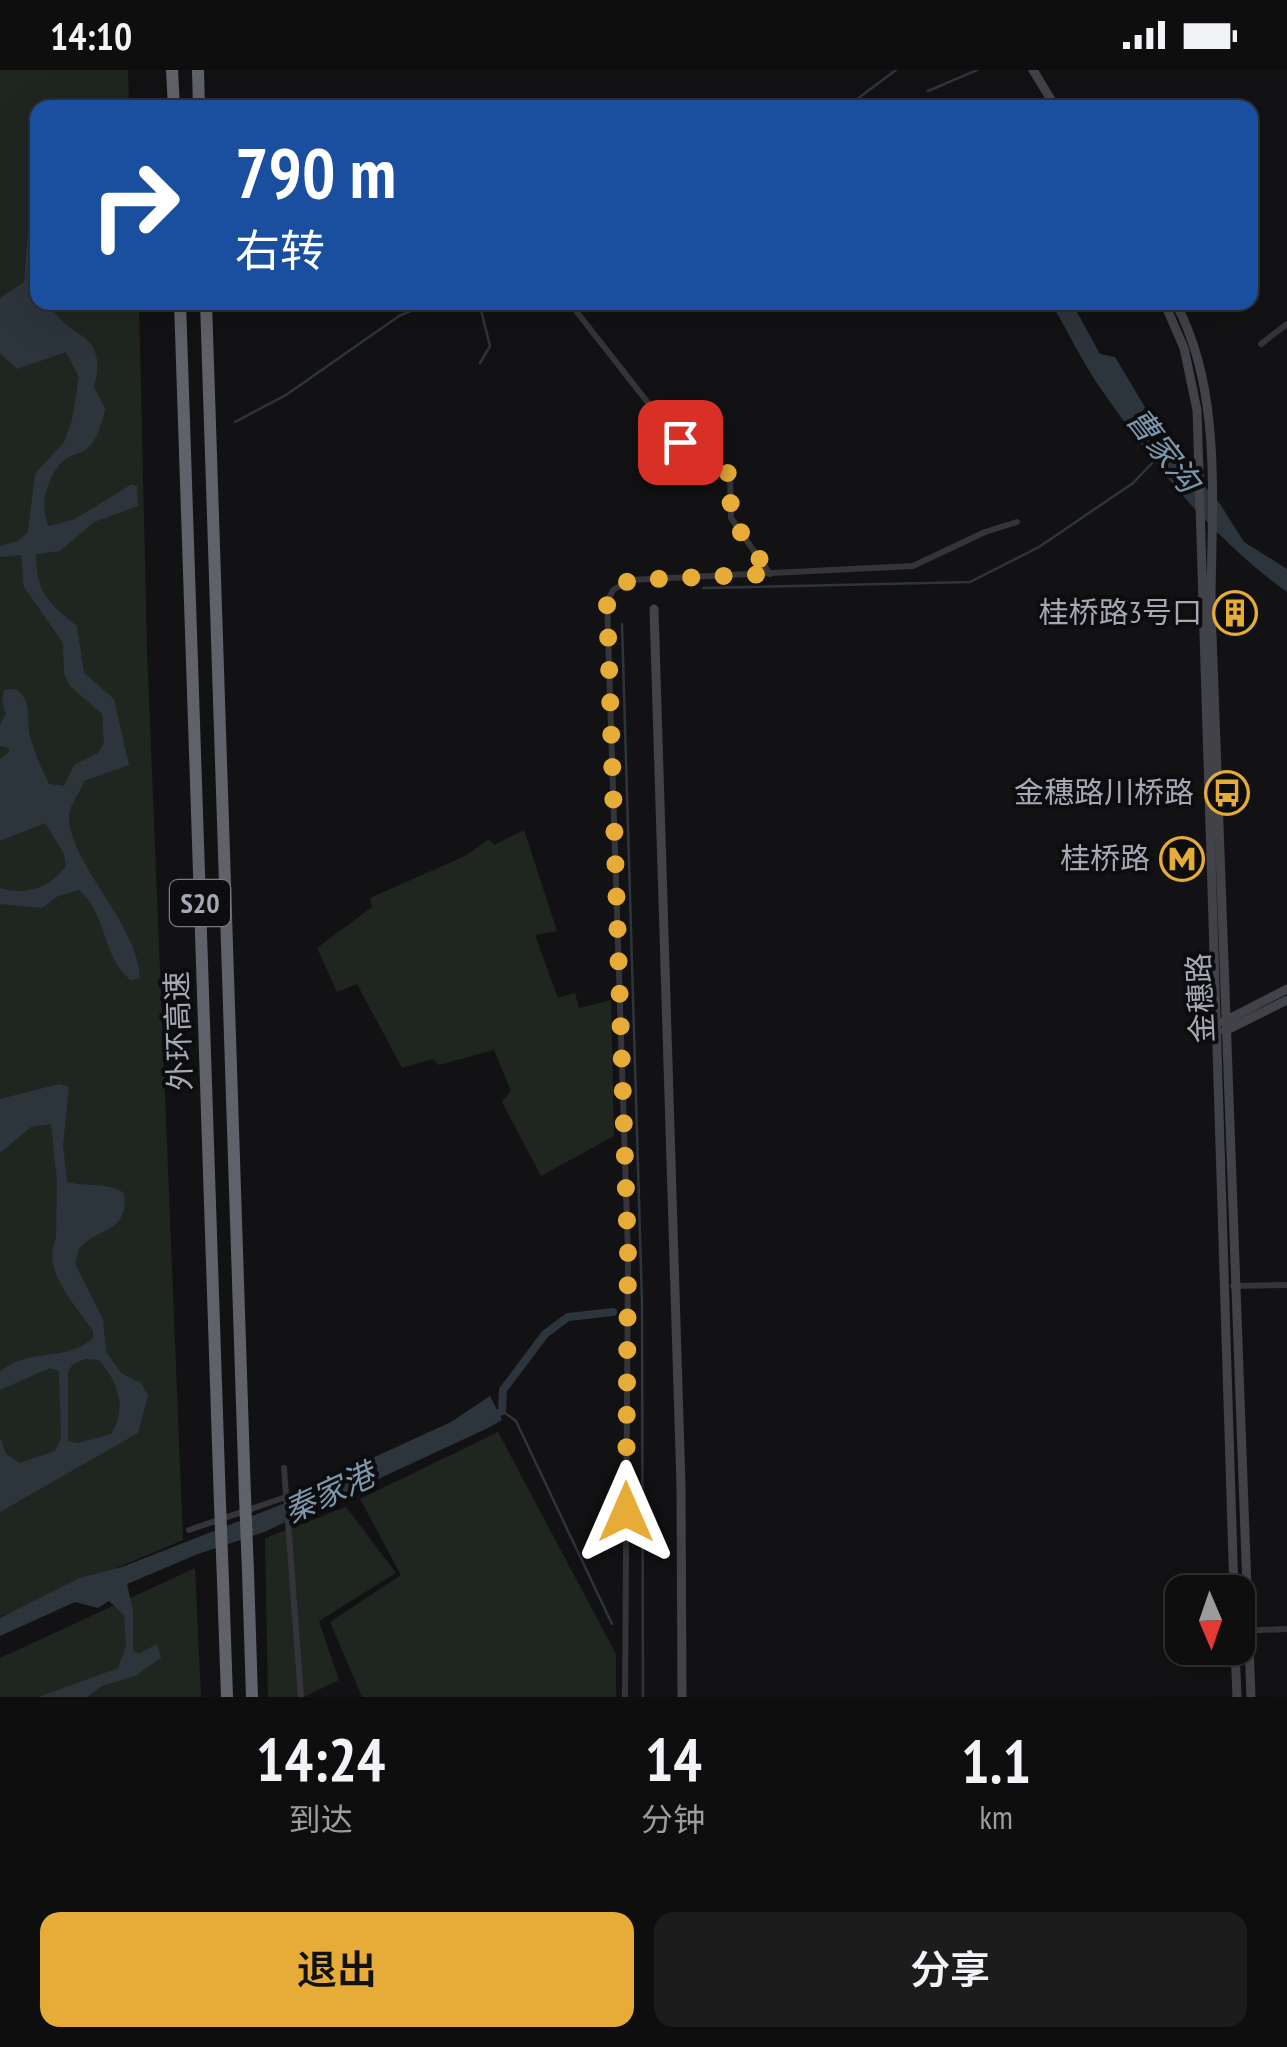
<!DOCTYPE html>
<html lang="zh">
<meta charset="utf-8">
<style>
:root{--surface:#0e0e0f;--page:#1c1c1d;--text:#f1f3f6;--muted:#9b9c9e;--line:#2e2e2f;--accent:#e7ac37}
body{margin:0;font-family:"PT Sans Narrow","Noto Sans SC",sans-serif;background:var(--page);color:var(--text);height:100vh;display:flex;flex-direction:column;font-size:38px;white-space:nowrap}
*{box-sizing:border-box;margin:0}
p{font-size:32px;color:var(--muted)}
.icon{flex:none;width:55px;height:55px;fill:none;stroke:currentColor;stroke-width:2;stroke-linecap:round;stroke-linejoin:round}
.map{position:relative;height:1627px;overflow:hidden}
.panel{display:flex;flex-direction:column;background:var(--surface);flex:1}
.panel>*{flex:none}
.hud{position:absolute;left:30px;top:30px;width:1228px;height:210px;border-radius:20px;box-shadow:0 10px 40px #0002,0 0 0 2px var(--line);background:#1a4fa0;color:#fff;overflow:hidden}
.needle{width:65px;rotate:178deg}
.fabs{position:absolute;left:1165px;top:1505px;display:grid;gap:20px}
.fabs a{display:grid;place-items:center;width:90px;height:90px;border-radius:20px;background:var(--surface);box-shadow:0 10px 40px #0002,0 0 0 2px var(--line);font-size:50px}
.pin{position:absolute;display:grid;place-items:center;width:85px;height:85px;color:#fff;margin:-42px;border-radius:20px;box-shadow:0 5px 15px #0006}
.me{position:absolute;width:110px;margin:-55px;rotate:0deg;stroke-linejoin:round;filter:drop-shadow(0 0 8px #0008)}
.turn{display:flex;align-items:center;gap:35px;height:210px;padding:0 40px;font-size:45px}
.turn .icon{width:130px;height:130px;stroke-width:2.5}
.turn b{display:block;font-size:70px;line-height:85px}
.eta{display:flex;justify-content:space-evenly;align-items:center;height:170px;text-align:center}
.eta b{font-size:60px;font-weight:600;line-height:70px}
.button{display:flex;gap:20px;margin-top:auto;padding:20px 40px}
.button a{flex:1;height:115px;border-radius:20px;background:var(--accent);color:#111;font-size:40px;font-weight:600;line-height:115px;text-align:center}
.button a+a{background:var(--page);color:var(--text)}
.status{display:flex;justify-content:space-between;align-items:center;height:70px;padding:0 50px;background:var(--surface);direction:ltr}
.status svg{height:28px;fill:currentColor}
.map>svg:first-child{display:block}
</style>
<div class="status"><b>14:10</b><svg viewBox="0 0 49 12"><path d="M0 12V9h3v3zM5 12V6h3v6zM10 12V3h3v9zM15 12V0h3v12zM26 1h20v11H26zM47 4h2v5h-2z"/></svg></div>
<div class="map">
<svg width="1287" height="1627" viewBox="0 0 1287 1627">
<rect width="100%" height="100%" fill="#121214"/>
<path fill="#1f2620" d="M 0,0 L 128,0 L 129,37 L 38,38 L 38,232 L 139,233 L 147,579 L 183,1470 L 0,1547 Z
M 524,760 L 557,861 L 535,865 L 558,928 L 575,923 L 579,938 L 611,930 L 614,1066 L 541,1106 L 502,1032 L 511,1021 L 494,980 L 439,995 L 433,989 L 402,998 L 357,914 L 337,922 L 317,878 L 372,837 L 370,828 L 465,786 L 489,769 L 494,775 Z
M 498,1362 L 616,1584 L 616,1627 L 362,1627 L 330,1552 L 401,1505 L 360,1429 Z
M 346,1437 L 396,1503 L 319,1551 L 339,1610 L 304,1627 L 268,1627 L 265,1468 Z
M 195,1498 L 201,1627 L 0,1627 L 0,1588 Z"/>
<path fill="#2d353c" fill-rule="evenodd" d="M 28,163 L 37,166 L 38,232 L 49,233 C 68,272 109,258 94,317 L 105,339 C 103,350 98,367 90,376 C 83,384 71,384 63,391 C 47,407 38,437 49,456 L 75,449 L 132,414 L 137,416 L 138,436 L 94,452 L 60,481 L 36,484 C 37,525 47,531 77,556 L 84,603 L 114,629 L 129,695 L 84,711 C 80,723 69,735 69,747 C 69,792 139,856 140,908 L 131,910 C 102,889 108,844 79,820 L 58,826 L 42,838 L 0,834 L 0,818 C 25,826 50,818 66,796 L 64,784 L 45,753 L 0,771 L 0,689 L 9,682 L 9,678 L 0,676 L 0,655 L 6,644 L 2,633 L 4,620 L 16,619 C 33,631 26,648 30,666 C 34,682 42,699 49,714 L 64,716 L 74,695 L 98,683 L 104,673 L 102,644 L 70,616 L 64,604 L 63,573 L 24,517 L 21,485 L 0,487 L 0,476 L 18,471 L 28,462 L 35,404 L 64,372 L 72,350 L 79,307 L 66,282 L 17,299 L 0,283 L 0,228 L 24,212 Z
M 1051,233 L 1072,233 L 1100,284 L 1115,287 L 1164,369 L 1220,434 L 1244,472 L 1287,499 L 1287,522 C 1212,468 1154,395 1101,319 C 1082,292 1068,261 1051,233 Z
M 59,1014 L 69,1017 L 63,1075 L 67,1112 C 87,1117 107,1112 124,1123 C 129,1165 96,1157 80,1178 C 77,1182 77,1189 75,1194 L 103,1249 L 106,1282 L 121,1303 L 141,1313 L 148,1325 L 138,1363 L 0,1442 L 0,1368 L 6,1384 L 20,1393 L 55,1381 L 61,1368 L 59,1301 L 50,1298 L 0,1320 L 0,1302 C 27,1277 66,1293 93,1268 L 93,1261 C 77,1236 40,1200 56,1169 L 57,1110 L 51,1054 L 31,1057 L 0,1083 L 0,1029 ZM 85,1289 L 99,1290 C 118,1312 128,1338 111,1364 L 78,1373 L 68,1371 L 68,1302 L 73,1294 Z
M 490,1326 L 502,1350 L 488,1358 L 264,1462 L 198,1484 L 127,1514 L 133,1541 L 133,1580 L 138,1584 L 157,1574 L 161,1588 L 135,1606 L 102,1616 L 87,1627 L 39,1627 L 118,1598 L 126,1576 L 124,1545 L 109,1531 L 98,1538 L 75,1532 L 0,1566 L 0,1548 L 80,1508 L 122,1497 L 303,1426 L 331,1407 L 451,1352 Z"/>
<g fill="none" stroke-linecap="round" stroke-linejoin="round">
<path stroke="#2d353c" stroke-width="2.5" d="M 928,21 L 977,0
M 845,38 L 896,0
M 479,232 L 490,276 L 480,293
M 235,352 L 286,325 L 399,246 L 431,232
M 703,518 L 970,512 L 1039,477 L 1133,413 L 1157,388
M 622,554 L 642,1233 L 643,1627
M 502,1341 L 516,1351 L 612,1554"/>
<path stroke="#2d353c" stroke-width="8" d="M 492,1346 L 502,1341 L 503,1320 L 545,1264 L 568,1247 L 613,1242"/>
<path stroke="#343439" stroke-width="6" d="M 569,232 L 703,403 L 730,403 L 731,448 L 770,504
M 1261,274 L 1287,254
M 1233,1216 L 1287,1215
M 284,1398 L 301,1627
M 189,1460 L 286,1427
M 1238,1561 L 1287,1559
M 625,1627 L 628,1184 L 607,532 L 613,520 L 630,510 L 913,496 L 985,462 L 1017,452"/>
<path stroke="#424349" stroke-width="9" d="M 1033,0 L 1056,38
M 1164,232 L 1184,278 L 1197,340 L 1234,1522
M 1175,232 C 1224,321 1211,439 1211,538 L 1251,1627
M 654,539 L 681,1416 L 682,1627
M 1223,952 L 1287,919
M 1225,961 L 1287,930
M 1235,1578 L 1237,1627"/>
<path stroke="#606269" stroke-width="12" d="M 172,0 L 174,38
M 198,0 L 199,38
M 180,232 L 220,1434
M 206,232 L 245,1426
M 248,1502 L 252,1627
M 223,1511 L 227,1627"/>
<path stroke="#606269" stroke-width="12" d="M 245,1426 L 248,1502
M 220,1434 L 223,1511"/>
</g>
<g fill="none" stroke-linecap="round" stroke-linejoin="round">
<path stroke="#e7ac37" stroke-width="18" stroke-dasharray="0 32.4" d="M 626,1442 L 628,1184 L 607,532 L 614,520 L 630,510 L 770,504 L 731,448 L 730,403 L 703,403 L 680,372"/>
</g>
<defs>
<g id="building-ring" transform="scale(2.25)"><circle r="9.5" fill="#0d0d0f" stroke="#e7ac37" stroke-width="1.5"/><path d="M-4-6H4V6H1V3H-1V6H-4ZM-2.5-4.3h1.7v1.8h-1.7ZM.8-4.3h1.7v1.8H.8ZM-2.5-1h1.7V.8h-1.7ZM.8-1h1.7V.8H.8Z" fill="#e7ac37"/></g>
<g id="bus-ring" transform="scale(2.25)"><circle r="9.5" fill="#0d0d0f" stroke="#e7ac37" stroke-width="1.5"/><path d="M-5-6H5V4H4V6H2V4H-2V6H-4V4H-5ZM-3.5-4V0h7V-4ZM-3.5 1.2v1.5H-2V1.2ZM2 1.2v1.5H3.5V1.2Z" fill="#e7ac37"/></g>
<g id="metro-ring" transform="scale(2.25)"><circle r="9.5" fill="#0d0d0f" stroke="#e7ac37" stroke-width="1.5"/><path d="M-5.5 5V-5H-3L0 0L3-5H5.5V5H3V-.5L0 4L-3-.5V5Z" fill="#e7ac37"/></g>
</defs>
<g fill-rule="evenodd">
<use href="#building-ring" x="1235" y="543"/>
<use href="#bus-ring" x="1227" y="723"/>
<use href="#metro-ring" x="1182" y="789"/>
</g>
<g text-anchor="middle" stroke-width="8" stroke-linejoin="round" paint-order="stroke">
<rect fill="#0d0d0f" stroke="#777a82" stroke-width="2.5" x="170" y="810" width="60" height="46" rx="8"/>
<g font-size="28" font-weight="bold" fill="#a5a9b4">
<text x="200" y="843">S20</text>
</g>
<g font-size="30" fill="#a5a9b4" stroke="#0d0d0f" text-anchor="end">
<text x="1202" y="553">桂桥路3号口</text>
<text x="1194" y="733">金穗路川桥路</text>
<text x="1150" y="799">桂桥路</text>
</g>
<g font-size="30" fill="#a5a9b4" stroke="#0d0d0f">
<text transform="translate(1201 928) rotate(-93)" y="10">金穗路</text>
<text transform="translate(179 961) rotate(-92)" y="10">外环高速</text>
</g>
<g font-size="32" font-style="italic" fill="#7d97ad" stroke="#0d0d0f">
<text transform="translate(1163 380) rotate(52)" y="11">曹家沟</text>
<text transform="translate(329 1423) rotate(-25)" y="11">秦家港</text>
</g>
</g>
</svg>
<div class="fabs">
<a><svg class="needle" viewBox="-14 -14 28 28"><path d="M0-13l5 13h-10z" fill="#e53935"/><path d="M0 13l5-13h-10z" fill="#9b9c9e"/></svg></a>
</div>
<div class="pin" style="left:680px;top:372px;background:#d93025"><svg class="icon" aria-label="arrive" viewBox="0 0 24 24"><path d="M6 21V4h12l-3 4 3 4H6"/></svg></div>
<svg class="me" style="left:626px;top:1442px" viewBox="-20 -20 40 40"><path d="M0-17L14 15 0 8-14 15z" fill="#e7ac37" stroke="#fff" stroke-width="4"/></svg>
<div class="hud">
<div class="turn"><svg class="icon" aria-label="right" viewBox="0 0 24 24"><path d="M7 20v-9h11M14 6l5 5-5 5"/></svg><div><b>790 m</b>右转</div></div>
</div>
</div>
<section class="panel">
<div class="eta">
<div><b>14:24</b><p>到达</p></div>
<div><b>14</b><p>分钟</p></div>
<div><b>1.1</b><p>km</p></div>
</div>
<div class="button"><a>退出</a><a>分享</a></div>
</section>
